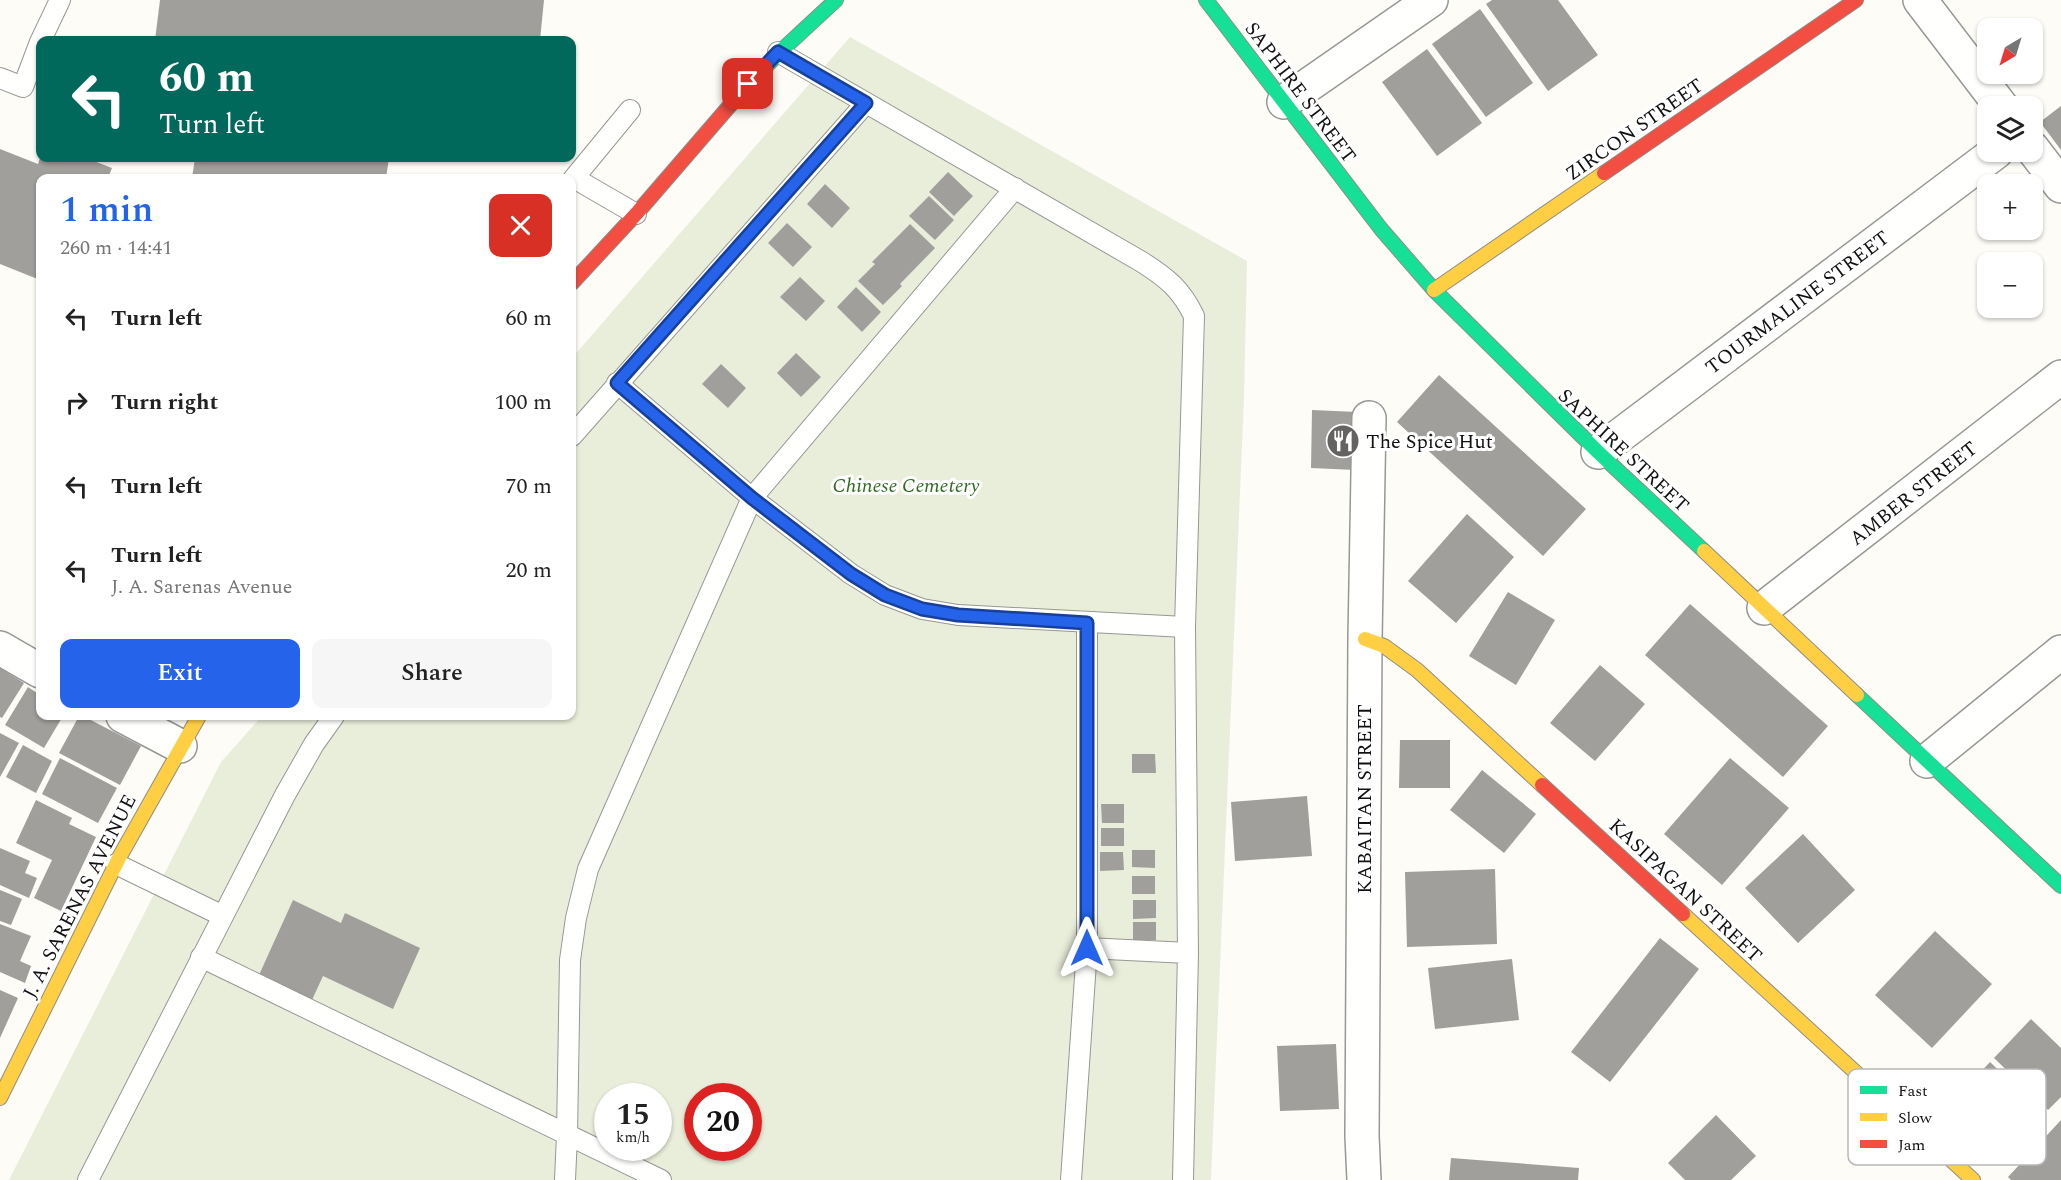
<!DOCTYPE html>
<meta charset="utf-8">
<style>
:root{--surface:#fff;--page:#f6f6f6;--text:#222;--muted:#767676;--accent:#2563eb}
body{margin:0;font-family:Spectral,serif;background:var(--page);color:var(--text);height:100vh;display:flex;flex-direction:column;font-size:22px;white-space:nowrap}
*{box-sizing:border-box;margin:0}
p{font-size:20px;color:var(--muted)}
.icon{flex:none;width:33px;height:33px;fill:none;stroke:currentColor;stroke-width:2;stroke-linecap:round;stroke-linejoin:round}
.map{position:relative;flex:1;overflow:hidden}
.drawer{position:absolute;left:36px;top:174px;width:540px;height:546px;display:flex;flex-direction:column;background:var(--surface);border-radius:12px;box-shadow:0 2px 4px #0004}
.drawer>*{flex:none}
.top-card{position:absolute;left:36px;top:36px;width:540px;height:126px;border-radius:12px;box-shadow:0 2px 4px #0004;background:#00695c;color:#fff;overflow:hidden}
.needle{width:39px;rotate:218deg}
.tools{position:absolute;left:1977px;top:18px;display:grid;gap:12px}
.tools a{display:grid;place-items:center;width:66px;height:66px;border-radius:12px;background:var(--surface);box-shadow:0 2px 4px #0004;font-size:30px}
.speed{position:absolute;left:594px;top:1083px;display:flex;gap:12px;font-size:30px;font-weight:700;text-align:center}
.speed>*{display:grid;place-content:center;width:78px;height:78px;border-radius:50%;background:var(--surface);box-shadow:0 2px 4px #0004;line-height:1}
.speed small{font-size:15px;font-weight:400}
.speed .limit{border:9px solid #d22;background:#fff;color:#111}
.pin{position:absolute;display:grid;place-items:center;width:51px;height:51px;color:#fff;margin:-26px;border-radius:12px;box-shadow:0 3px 9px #0006}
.me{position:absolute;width:66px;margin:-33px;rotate:0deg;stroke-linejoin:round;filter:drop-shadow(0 0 4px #0008)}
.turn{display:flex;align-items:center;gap:21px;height:126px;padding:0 24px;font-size:27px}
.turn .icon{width:78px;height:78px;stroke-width:2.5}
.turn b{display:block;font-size:42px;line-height:51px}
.round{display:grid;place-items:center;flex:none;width:63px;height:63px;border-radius:12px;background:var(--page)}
.head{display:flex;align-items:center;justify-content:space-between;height:102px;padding:0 24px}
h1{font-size:36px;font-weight:600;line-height:45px;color:var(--accent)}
.primary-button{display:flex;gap:12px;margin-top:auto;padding:12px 24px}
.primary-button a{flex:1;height:69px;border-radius:12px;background:var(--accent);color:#fff;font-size:24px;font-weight:600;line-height:69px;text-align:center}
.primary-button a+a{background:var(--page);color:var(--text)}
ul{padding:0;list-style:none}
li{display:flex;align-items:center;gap:18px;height:84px;padding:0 24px}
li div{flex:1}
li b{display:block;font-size:22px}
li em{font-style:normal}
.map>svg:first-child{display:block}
</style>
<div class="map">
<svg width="2061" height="1180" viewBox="0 0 2061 1180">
<rect width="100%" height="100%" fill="#fdfcf7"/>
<path fill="#e9eedb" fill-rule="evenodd" d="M 850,37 L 1247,261 L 1244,398 L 1211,1180 L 9,1180 L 221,762 L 262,716 L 572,716 L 572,358 ZM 608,1096 L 658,1096 L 658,1148 L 608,1148 ZM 698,1096 L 748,1096 L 748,1148 L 698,1148 Z"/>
<path fill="#a19f9c" d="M 160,0 L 544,0 L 540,40 L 155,40 Z
M 1492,0 L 1558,0 L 1598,55 L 1548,91 L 1486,4 Z
M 1480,9 L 1533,83 L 1486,117 L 1432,44 Z
M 1427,49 L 1482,123 L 1437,156 L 1382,82 Z
M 2061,106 L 2061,150 L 2040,122 Z
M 0,149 L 38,164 L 40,158 L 86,158 L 112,168 L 108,178 L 40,178 L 40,280 L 0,264 Z
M 195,158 L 389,158 L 386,178 L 192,178 Z
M 948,172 L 973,196 L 954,216 L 929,192 Z
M 825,184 L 850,208 L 832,228 L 807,204 Z
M 929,196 L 954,220 L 935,240 L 909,216 Z
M 787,223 L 812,247 L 793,267 L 768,243 Z
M 910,224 L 935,248 L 900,284 L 902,286 L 883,305 L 858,281 L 875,264 L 872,262 Z
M 800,277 L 825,301 L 806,321 L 780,297 Z
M 856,287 L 881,312 L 862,332 L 837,307 Z
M 796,353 L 821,377 L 801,397 L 777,373 Z
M 721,364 L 746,388 L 728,408 L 702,384 Z
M 1439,375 L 1586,509 L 1543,556 L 1397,422 Z
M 1312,410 L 1357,412 L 1355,470 L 1311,468 Z
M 1467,514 L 1514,557 L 1456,623 L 1408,581 Z
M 1508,592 L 1555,620 L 1516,685 L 1469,656 Z
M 1690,604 L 1828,726 L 1783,777 L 1645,655 Z
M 1600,665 L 1645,704 L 1595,761 L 1550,723 Z
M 0,668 L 24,683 L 2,718 L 0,717 Z
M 28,687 L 40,695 L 40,716 L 63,716 L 44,748 L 5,725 Z
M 79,716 L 83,716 L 141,746 L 120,785 L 59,753 Z
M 0,733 L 19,743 L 0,777 Z
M 1400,740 L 1450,740 L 1450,788 L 1399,788 Z
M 23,745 L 52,761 L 36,793 L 6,777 Z
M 1132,754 L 1155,754 L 1156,773 L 1132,773 Z
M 60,758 L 117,788 L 98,823 L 42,794 Z
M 1730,758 L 1789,808 L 1722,885 L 1664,834 Z
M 1482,770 L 1536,814 L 1504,853 L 1450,810 Z
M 1307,796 L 1312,856 L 1235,861 L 1231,802 Z
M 36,800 L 72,818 L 69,824 L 96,837 L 61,911 L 34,898 L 52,860 L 16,843 Z
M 1101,804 L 1124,804 L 1124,823 L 1102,823 Z
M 1101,828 L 1124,828 L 1124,846 L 1101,846 Z
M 1803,834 L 1855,890 L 1798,943 L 1745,888 Z
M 0,848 L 30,861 L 25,873 L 37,878 L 29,898 L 0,885 Z
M 1132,850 L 1155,850 L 1155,868 L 1132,867 Z
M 1100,852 L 1123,852 L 1124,870 L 1100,871 Z
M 1495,869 L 1497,944 L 1407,947 L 1405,872 Z
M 1132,876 L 1155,876 L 1155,894 L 1132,894 Z
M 0,890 L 22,899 L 11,925 L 0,921 Z
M 293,900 L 341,923 L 345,913 L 420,948 L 393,1009 L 323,976 L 312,1000 L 259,975 Z
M 1133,900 L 1156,900 L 1156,918 L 1133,919 Z
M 1133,922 L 1156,922 L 1156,940 L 1133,940 Z
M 0,924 L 31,936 L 20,961 L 31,966 L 25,983 L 0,972 Z
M 1935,931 L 1992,984 L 1932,1048 L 1875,995 Z
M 1660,938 L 1699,969 L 1610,1082 L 1571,1052 Z
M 1512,959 L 1519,1020 L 1435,1029 L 1428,968 Z
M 0,990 L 18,998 L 0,1038 Z
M 2031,1019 L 2061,1048 L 2061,1097 L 2048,1110 L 1994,1058 Z
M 1336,1044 L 1339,1109 L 1280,1111 L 1277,1046 Z
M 1990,1062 L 2028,1098 L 1984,1145 L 1946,1109 Z
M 1716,1115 L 1756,1156 L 1731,1180 L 1685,1180 L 1668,1163 Z
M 2061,1120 L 2061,1180 L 2011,1180 L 2008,1177 Z
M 1451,1158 L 1579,1168 L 1578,1180 L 1449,1180 Z"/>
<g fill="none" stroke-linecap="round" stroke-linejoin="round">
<g stroke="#979795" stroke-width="22">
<path id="lane" d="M 778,52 L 1142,262 C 1167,278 1181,289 1194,316 L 1185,627 L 1188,953 L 1183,1180
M 0,78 L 23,87 L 40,42 L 60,0
M 574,178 L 630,110
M 572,181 L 574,178 L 636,214
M 617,383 L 752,498 L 851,574 L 885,595 L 922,609 L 958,615 L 1185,627
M 572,436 L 866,103
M 116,864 L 223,916
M 1087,948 L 1188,953
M 201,957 L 661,1180
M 88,1180 L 285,795 L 314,744 L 334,716
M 565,1180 L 567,1135 L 570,960 L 576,918 L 588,869 L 752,498 L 1015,188
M 1071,1180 L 1087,948 L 1087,623"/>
</g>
<g stroke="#979795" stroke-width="36">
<path id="street" d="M 1920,0 L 2001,106
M 1284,102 L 1431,0
M 2032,148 L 2061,186
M 1598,452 L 1996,152
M 1764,608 L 2061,377
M 0,648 L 40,671
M 123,716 L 180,746
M 1927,761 L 2061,652
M 1364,1180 L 1362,1136 L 1365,639 L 1369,418"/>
</g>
<g stroke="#8e8d8b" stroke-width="16">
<path id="fast" d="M 1206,0 L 1381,229 L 1434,290 L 1598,452 L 1704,551
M 745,88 L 782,50 L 836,0
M 1857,695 L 2061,886"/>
</g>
<g stroke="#8e8d8b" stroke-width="16">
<path id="slow" d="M 1434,290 L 1604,173
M 1704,551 L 1857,695
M 1365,639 L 1384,646 L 1417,670 L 1542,785
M 1683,914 L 1973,1180
M 0,1098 L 120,856 L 199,716"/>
</g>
<g stroke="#8e8d8b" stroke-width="16">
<path id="jam" d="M 1604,173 L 1856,0
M 572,283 L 637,213 L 745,88
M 1542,785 L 1683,914"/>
</g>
<use href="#lane" stroke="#fffffe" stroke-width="20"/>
<use href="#street" stroke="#fffffe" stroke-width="33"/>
<use href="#fast" stroke="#16e098" stroke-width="14"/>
<use href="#slow" stroke="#ffcf43" stroke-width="14"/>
<use href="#jam" stroke="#f24e42" stroke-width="14"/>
</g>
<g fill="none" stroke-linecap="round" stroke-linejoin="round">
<g stroke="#184099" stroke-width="15">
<path id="route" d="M 748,84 L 778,52 L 866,103 L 617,383 L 752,498 L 851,574 L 885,595 L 922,609 L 958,615 L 1087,623 L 1087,948"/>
</g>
<use href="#route" stroke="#2563eb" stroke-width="10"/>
</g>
<defs>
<g id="restaurant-disc" transform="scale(1.725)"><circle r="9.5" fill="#646362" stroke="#fff"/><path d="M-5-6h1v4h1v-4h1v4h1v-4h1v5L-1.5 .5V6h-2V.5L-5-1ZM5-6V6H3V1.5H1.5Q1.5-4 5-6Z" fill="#fff"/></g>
</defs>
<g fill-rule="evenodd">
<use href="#restaurant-disc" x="1343" y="441"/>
</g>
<g text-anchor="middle" stroke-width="6" stroke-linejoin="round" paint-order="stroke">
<g font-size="20" fill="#111" stroke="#fff">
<text transform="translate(1301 92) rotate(53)" y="7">SAPHIRE STREET</text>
<text transform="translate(1634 129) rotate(-35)" y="7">ZIRCON STREET</text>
<text transform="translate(1797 302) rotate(-37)" y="7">TOURMALINE STREET</text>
<text transform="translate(1624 450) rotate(43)" y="7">SAPHIRE STREET</text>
<text transform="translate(1913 493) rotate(-38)" y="7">AMBER STREET</text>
<text transform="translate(1364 799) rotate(-90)" y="7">KABAITAN STREET</text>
<text transform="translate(1686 890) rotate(43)" y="7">KASIPAGAN STREET</text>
<text transform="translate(79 896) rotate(-63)" y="7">J. A. SARENAS AVENUE</text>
</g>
<g font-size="20" fill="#111" stroke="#fff" text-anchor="start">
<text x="1366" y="448">The Spice Hut</text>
</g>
<g font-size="20" font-style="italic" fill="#2f6b1f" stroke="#fff">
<text x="906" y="492">Chinese Cemetery</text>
</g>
</g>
<rect x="1848" y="1069" width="198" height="96" rx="9" fill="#fff" stroke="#b8b8b8" stroke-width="1.5"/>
<rect x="1860" y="1086" width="27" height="8" fill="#16e098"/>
<rect x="1860" y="1113" width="27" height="8" fill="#ffcf43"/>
<rect x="1860" y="1140" width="27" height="8" fill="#f24e42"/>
<g font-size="16" fill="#111">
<text x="1898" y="1096">Fast</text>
<text x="1898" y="1123">Slow</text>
<text x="1898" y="1150">Jam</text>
</g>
</svg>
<div class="tools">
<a><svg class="needle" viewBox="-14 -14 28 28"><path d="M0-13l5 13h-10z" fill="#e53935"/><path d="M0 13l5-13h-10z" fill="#767676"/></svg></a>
<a><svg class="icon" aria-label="layers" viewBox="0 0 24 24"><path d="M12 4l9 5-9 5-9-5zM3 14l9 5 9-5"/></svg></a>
<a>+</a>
<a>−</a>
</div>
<div class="speed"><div>15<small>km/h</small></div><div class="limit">20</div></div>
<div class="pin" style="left:748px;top:84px;background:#d93025"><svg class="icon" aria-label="arrive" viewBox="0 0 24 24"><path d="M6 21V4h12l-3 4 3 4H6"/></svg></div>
<svg class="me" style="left:1087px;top:948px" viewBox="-20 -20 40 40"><path d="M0-17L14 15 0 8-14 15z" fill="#2563eb" stroke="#fff" stroke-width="4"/></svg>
<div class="top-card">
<div class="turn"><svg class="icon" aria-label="left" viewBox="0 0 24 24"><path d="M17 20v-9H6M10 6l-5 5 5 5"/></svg><div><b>60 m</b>Turn left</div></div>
</div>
<section class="drawer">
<div class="head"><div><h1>1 min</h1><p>260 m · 14:41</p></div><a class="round" style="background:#d93025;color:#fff"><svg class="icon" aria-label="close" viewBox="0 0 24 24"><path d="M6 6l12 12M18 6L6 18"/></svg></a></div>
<ul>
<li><svg class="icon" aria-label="left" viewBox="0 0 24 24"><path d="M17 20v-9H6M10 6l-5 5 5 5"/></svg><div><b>Turn left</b></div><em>60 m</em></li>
<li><svg class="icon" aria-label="right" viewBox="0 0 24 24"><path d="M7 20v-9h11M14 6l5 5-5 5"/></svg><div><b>Turn right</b></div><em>100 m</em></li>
<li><svg class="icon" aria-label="left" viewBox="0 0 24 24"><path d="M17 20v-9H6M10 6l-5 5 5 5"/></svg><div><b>Turn left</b></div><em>70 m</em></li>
<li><svg class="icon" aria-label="left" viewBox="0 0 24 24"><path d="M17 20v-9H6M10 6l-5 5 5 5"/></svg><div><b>Turn left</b><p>J. A. Sarenas Avenue</p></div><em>20 m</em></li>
</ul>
<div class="primary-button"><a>Exit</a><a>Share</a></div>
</section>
</div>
